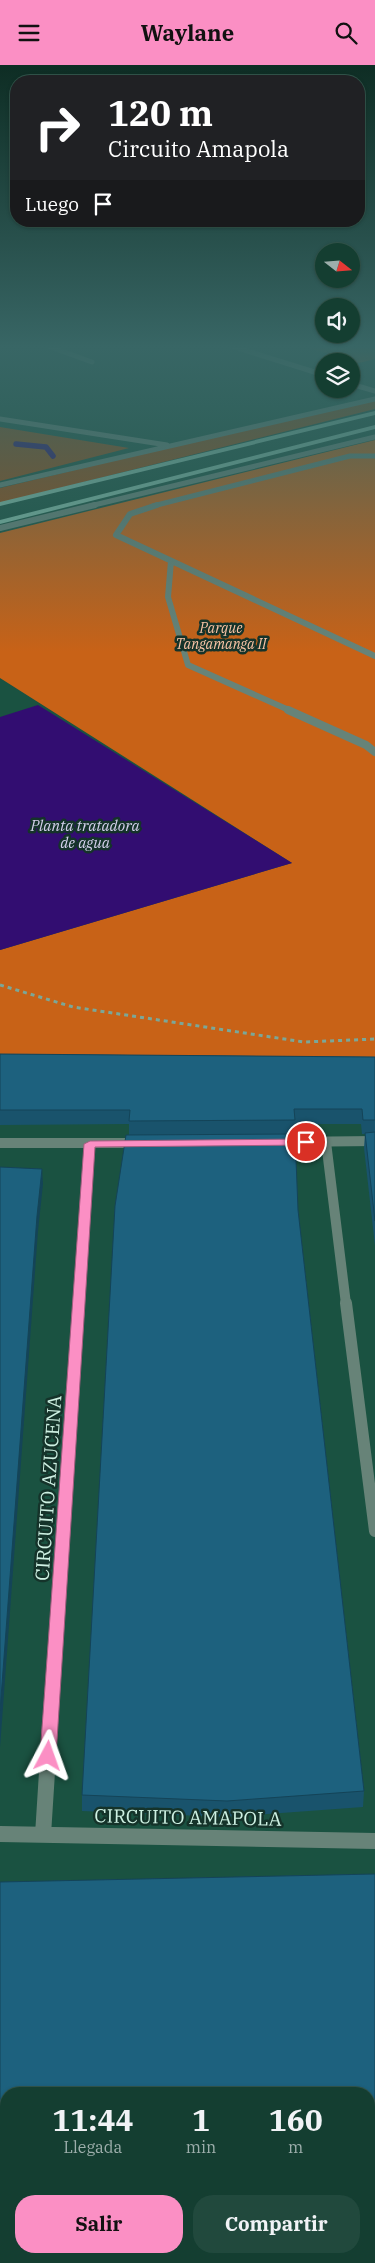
<!DOCTYPE html>
<html lang="es">
<style>
:root{--surface:#143e31;--page:#21493d;--text:#f1f3f6;--muted:#9daeab;--line:#33574d;--accent:#fb8fc4}
body{margin:0;font-family:"IBM Plex Serif",serif;background:var(--page);color:var(--text);height:100vh;display:flex;flex-direction:column;font-size:19px;white-space:nowrap}
*{box-sizing:border-box;margin:0}
p{font-size:16px;color:var(--muted)}
.icon{flex:none;width:28px;height:28px;fill:none;stroke:currentColor;stroke-width:2;stroke-linecap:round;stroke-linejoin:round}
.map{position:relative;flex:1;overflow:hidden}
.panel{position:absolute;left:0px;top:2022px;width:375px;height:176px;display:flex;flex-direction:column;background:var(--surface);border-radius:20px 20px 0 0;box-shadow:0 1px 4px #0004,0 0 0 1px var(--line)}
.panel>*{flex:none}
.top-card{position:absolute;left:10px;top:10px;width:355px;height:152px;border-radius:20px;box-shadow:0 1px 4px #0004,0 0 0 1px var(--line);background:#202124;color:#fff;overflow:hidden}
.needle{width:32px;rotate:107deg}
.controls{position:absolute;left:315px;top:178px;display:grid;gap:10px}
.controls a{display:grid;place-items:center;width:45px;height:45px;border-radius:50%;background:var(--surface);box-shadow:0 1px 4px #0004,0 0 0 1px var(--line);font-size:25px}
.pin{position:absolute;display:grid;place-items:center;width:42px;height:42px;color:#fff;margin:-21px;border:2px solid #fff;border-radius:50%;box-shadow:0 1px 5px #0007}
.me{position:absolute;width:55px;margin:-28px;rotate:4deg;stroke-linejoin:round;filter:drop-shadow(0 0 4px #0008)}
.turn{display:flex;align-items:center;gap:18px;height:105px;padding:0 15px;font-size:22px}
.turn .icon{width:65px;height:65px;stroke-width:2.5}
.turn b{display:block;font-size:35px;line-height:42px}
.then{display:flex;align-items:center;height:48px;padding:0 15px;background:#0003;gap:10px;font-size:19px}
.eta{display:flex;justify-content:space-evenly;align-items:center;height:85px;text-align:center}
.eta b{font-size:30px;font-weight:700;line-height:35px}
.action{display:flex;gap:10px;margin-top:auto;padding:10px 15px}
.action a{flex:1;height:58px;border-radius:20px;background:var(--accent);color:#111;font-size:20px;font-weight:700;line-height:58px;text-align:center}
.action a+a{background:var(--page);color:var(--text)}
header{display:flex;justify-content:space-between;align-items:center;height:65px;padding:0 15px;background:var(--accent);color:#111;font-size:22px;font-weight:700}
.map>svg:first-child{display:block}
</style>
<header><svg class="icon" aria-label="menu" viewBox="0 0 24 24"><path d="M4 6h16M4 12h16M4 18h16"/></svg>Waylane<svg class="icon" aria-label="search" viewBox="0 0 24 24"><circle cx="10" cy="10" r="6"/><path d="M15 15l6 6"/></svg></header>
<div class="map">
<svg width="375" height="2198" viewBox="0 0 375 2198">
<rect width="100%" height="100%" fill="#1a5241"/>
<path fill="#9a4b12" d="M 296,279 L 375,279 L 375,294 L 359,298 Z
M 375,333 L 375,344 L 0,438 L 0,423 Z
M 0,362 L 129,383 L 0,416 Z"/>
<path fill="#c86217" d="M 375,375 L 375,1006 L 0,1004 L 0,885 L 292,798 L 0,613 L 0,468 Z"/>
<path fill="#320d71" d="M 38,640 L 292,798 L 0,885 L 0,652 Z"/>
<g fill="none" stroke-linecap="round" stroke-linejoin="round">
<path stroke="#320d71" stroke-width="5.5" d="M 16,379 L 46,382 L 53,391"/>
<path stroke="#7ba798" stroke-width="3" stroke-dasharray="4 4" stroke-linecap="butt" d="M 0,920 L 73,942 L 304,977 L 375,974"/>
<path stroke="#678378" stroke-width="5" d="M 42,279 L 92,297
M 225,279 L 324,310
M 351,319 L 375,326
M 0,354 L 167,380
M 0,420 L 375,334
M 90,441 L 375,372
M 153,441 L 350,391 L 375,391"/>
<path stroke="#678378" stroke-width="6" d="M 157,440 L 130,449 L 116,470 L 375,591
M 0,463 L 95,440
M 171,496 L 168,532 L 188,600 L 291,646"/>
<path stroke="#678378" stroke-width="8" d="M 288,645 L 366,680 L 375,687"/>
<path stroke="#678378" stroke-width="10" d="M 283,1077 L 375,1076
M 326,1077 L 346,1239
M 0,1078 L 139,1078
M 79,1239 L 90,1079"/>
<path stroke="#678378" stroke-width="12" d="M 346,1238 L 375,1466
M 50,1662 L 79,1238"/>
<path stroke="#678378" stroke-width="16" d="M 0,1769 L 375,1776
M 43,1770 L 50,1660
M 369,2129 L 375,2129
M 0,2139 L 6,2139"/>
<path fill="#82bda8" fill-rule="evenodd" d="M 375,346 L 375,350 L 0,441 L 0,437 Z
M 375,360 L 375,364 L 0,459 L 0,455 Z"/>
</g>
<path fill="#19536c" d="M 0,989 L 375,992 L 375,1181 L 364,1083 L 365,1069 L 362,1069 L 361,1059 L 294,1059 L 294,1069 L 298,1145 L 364,1726 L 363,1742 L 226,1752 L 82,1746 L 82,1730 L 129,1070 L 129,1059 L 0,1060 Z
M 375,1809 L 375,2070 L 369,2070 L 369,2029 L 6,2029 L 6,2069 L 0,2069 L 0,1817 Z"/>
<path fill="#144458" d="M 42,1104 L 43,1119 L 38,1166 L 0,1683 L 0,1646 L 37,1151 Z"/>
<path fill="#1d617e" stroke="#144458" d="M 0,989 L 375,992 L 375,1055 L 363,1055 L 362,1044 L 294,1044 L 295,1055 L 129,1056 L 130,1045 L 0,1045 Z
M 375,1067 L 375,1156 L 365,1068 Z
M 295,1069 L 298,1145 L 364,1726 L 227,1736 L 82,1730 L 115,1141 L 126,1070 Z
M 0,1102 L 42,1104 L 37,1151 L 0,1646 Z
M 375,1809 L 375,2054 L 369,2054 L 369,2029 L 6,2029 L 6,2054 L 0,2053 L 0,1817 Z"/>
<linearGradient id="sky" x2="0" y2="1"><stop stop-color="#0e2d24"/><stop offset="0.48" stop-color="#386665"/><stop offset="1" stop-color="#386665" stop-opacity="0"/></linearGradient>
<rect width="375" height="587" fill="url(#sky)"/>
<path fill="#fb8fc4" stroke="#a35d7f" d="M 306,1074 L 312,1077 L 310,1080 L 95,1082 L 56,1691 L 54,1696 L 48,1698 L 42,1696 L 40,1691 L 84,1079 L 90,1076 Z"/>
<g text-anchor="middle" stroke-width="5" stroke-linejoin="round" paint-order="stroke">
<g font-size="14" font-style="italic" fill="#f9c4a6" stroke="#15332a">
<text x="221" y="568">Parque<tspan x="221" dy="16">Tangamanga II</tspan></text>
</g>
<g font-size="15" font-style="italic" fill="#d4d1ec" stroke="#15332a">
<text x="85" y="766">Planta tratadora<tspan x="85" dy="17">de agua</tspan></text>
</g>
<g font-size="19" fill="#cef1e3" stroke="#15332a">
<text transform="translate(48 1423) rotate(-86)" y="7">CIRCUITO AZUCENA</text>
<text transform="translate(188 1752) rotate(1)" y="7">CIRCUITO AMAPOLA</text>
</g>
</g>
</svg>
<div class="controls">
<a><svg class="needle" viewBox="-14 -14 28 28"><path d="M0-13l5 13h-10z" fill="#e53935"/><path d="M0 13l5-13h-10z" fill="#9daeab"/></svg></a>
<a><svg class="icon" aria-label="sound" viewBox="0 0 24 24"><path d="M4 9h4l5-4v14l-5-4H4zM17 9q2 3 0 6"/></svg></a>
<a><svg class="icon" aria-label="layers" viewBox="0 0 24 24"><path d="M12 4l9 5-9 5-9-5zM3 14l9 5 9-5"/></svg></a>
</div>
<div class="pin" style="left:306px;top:1077px;background:#d93025"><svg class="icon" aria-label="arrive" viewBox="0 0 24 24"><path d="M6 21V4h12l-3 4 3 4H6"/></svg></div>
<svg class="me" style="left:48px;top:1691px" viewBox="-20 -20 40 40"><path d="M0-17L14 15 0 8-14 15z" fill="#fb8fc4" stroke="#fff" stroke-width="4"/></svg>
<div class="top-card">
<div class="turn"><svg class="icon" aria-label="right" viewBox="0 0 24 24"><path d="M7 20v-9h11M14 6l5 5-5 5"/></svg><div><b>120 m</b>Circuito Amapola</div></div>
<div class="then">Luego<svg class="icon" aria-label="arrive" viewBox="0 0 24 24"><path d="M6 21V4h12l-3 4 3 4H6"/></svg></div>
</div>
<section class="panel">
<div class="eta">
<div><b>11:44</b><p>Llegada</p></div>
<div><b>1</b><p>min</p></div>
<div><b>160</b><p>m</p></div>
</div>
<div class="action"><a>Salir</a><a>Compartir</a></div>
</section>
</div>
